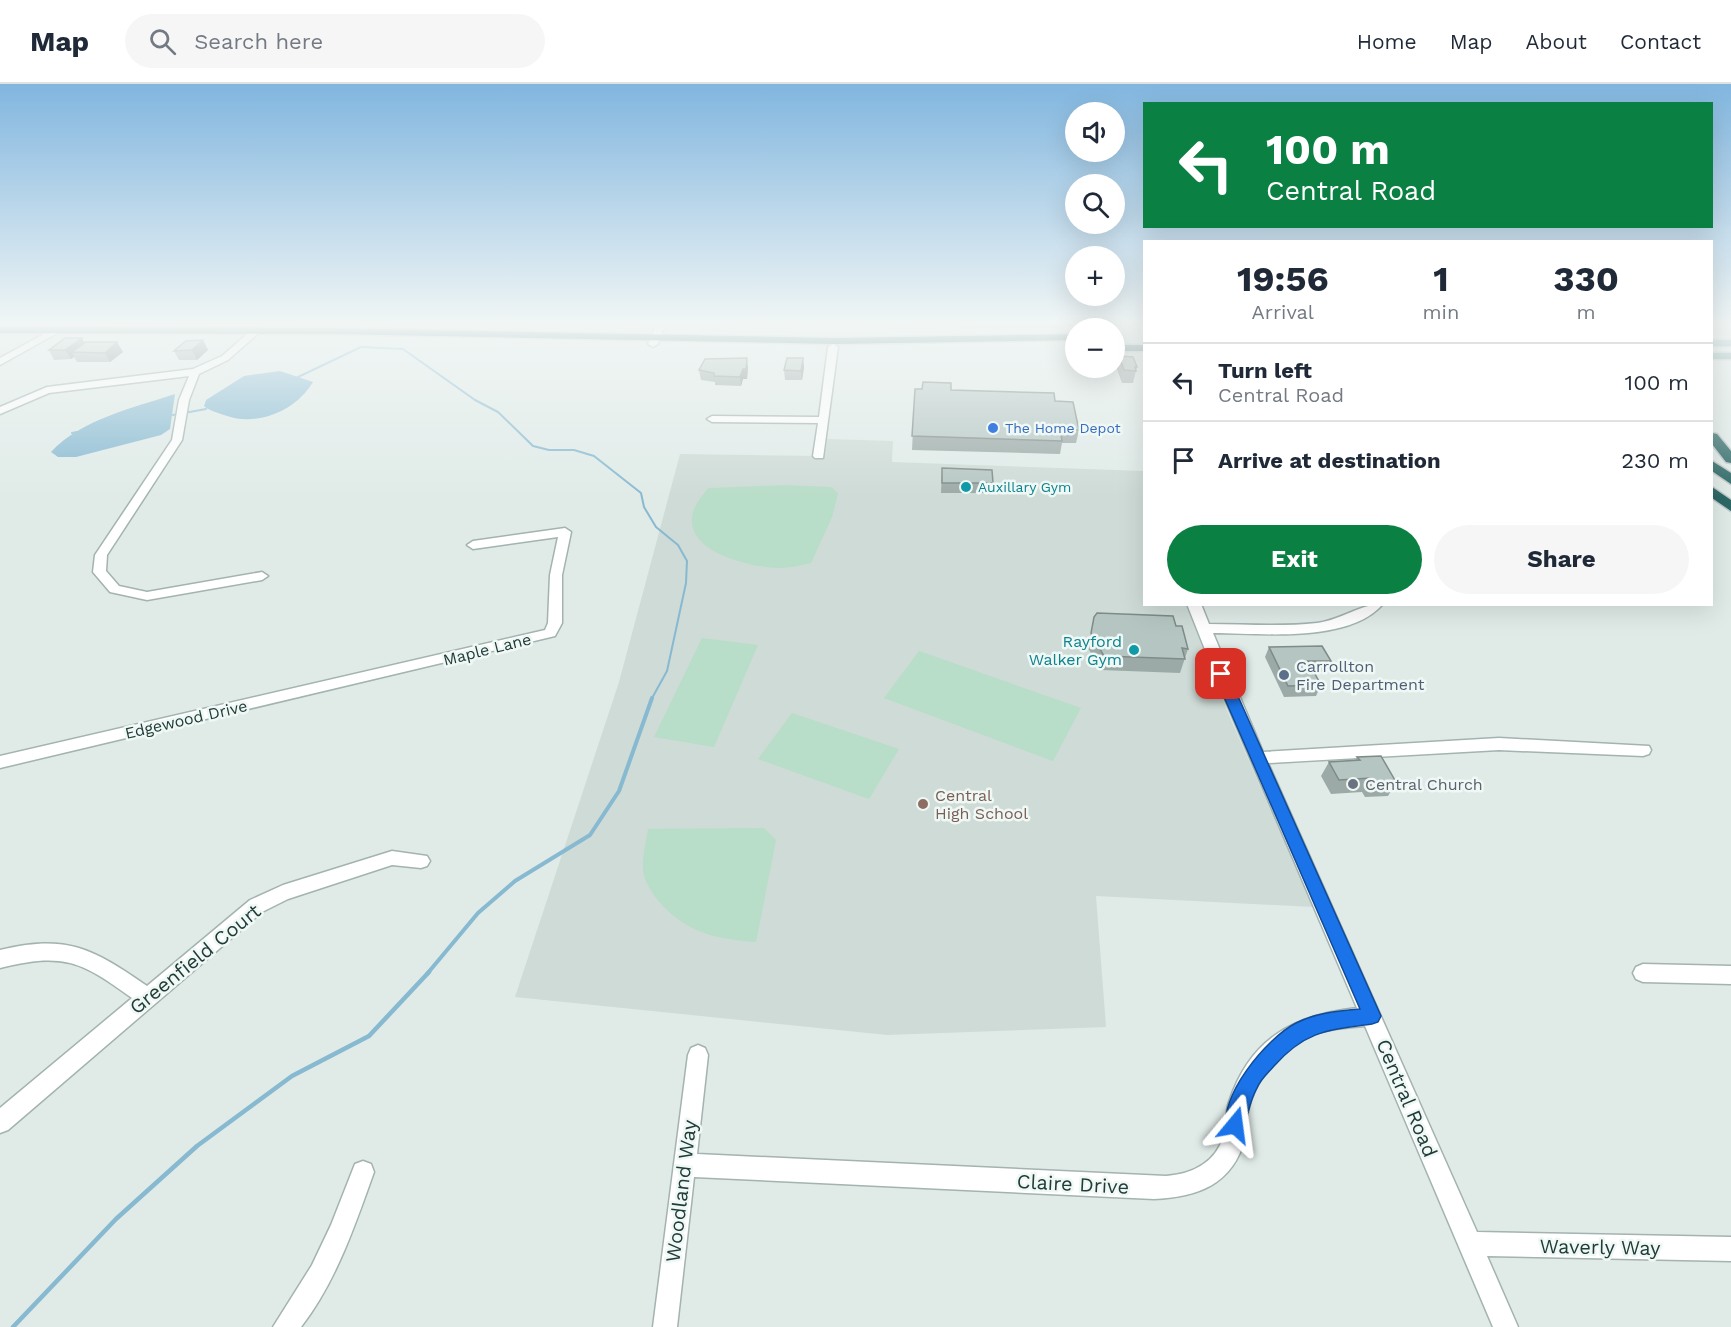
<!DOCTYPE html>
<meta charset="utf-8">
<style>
:root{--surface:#fff;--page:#f6f6f7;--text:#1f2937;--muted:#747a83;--line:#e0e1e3;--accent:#0b8043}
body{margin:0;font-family:"Work Sans",sans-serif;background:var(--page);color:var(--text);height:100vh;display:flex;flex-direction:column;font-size:22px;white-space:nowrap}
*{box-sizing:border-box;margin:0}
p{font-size:20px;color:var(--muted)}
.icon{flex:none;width:33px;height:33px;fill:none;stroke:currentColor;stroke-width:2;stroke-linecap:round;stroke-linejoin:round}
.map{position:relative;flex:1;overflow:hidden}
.drawer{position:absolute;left:1143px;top:156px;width:570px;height:366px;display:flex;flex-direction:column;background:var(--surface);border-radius:0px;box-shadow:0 6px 24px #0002}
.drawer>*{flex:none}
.guide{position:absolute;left:1143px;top:18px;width:570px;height:126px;border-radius:0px;box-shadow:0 6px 24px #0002;background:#0b8043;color:#fff;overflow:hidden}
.controls{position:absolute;left:1065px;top:18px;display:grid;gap:12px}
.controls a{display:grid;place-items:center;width:60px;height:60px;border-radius:50%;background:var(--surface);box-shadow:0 6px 24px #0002;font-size:30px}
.pin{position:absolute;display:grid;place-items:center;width:51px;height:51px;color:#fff;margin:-26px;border-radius:12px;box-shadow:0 3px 9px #0006}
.me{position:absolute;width:66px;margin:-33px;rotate:16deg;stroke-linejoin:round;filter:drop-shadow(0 0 4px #0008)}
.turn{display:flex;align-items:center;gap:21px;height:126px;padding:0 24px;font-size:27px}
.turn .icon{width:78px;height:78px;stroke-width:2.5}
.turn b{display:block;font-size:42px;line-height:51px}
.eta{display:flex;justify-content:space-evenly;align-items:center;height:102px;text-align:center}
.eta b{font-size:36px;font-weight:700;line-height:42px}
.primary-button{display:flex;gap:12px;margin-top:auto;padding:12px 24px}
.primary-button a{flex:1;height:69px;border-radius:36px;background:var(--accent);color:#fff;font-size:24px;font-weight:700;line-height:69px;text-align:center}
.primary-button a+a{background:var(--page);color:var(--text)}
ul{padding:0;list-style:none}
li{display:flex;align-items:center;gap:18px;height:78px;padding:0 24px;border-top:2px solid var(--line)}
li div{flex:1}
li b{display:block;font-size:22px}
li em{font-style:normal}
header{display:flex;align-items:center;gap:36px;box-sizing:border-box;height:84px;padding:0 30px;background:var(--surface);border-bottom:2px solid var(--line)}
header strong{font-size:28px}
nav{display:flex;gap:33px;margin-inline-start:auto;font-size:21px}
.search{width:420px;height:54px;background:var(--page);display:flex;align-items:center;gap:15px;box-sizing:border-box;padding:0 21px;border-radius:33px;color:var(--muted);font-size:22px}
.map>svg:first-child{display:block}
</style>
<header>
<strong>Map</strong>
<div class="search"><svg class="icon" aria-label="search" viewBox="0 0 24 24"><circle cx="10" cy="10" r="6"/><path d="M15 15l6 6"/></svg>Search here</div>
<nav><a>Home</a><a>Map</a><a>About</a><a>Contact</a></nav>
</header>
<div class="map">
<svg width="1731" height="1243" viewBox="0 0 1731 1243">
<rect width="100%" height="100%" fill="#e0ebe8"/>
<path fill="#cedbd7" d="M 473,239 L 537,239 L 531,248 L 466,249 Z
M 968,239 L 1144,239 L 1144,243 L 968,244 Z
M 827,355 L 893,357 L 892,378 L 1144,387 L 1144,520 L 1186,521 L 1228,629 L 1313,823 L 1096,812 L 1106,943 L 887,951 L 515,913 L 619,598 L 680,370 L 825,372 Z"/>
<path fill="#b8ddc8" d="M 785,401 L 831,403 L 838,409 L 832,433 L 811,479 C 801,481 790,484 779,484 C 750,483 676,467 695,423 C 698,416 704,410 708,404 Z
M 702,554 L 758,561 L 714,663 L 654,653 Z
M 919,567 L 1081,624 L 1053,677 L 884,614 Z
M 792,629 L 899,665 L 869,715 L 758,675 Z
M 764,744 L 776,756 L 756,858 C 719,855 690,850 663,822 C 654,812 645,800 643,786 C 642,773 646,758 648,745 Z"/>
<path fill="#87b9d1" d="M 280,287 L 313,298 C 295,328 256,343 224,331 C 216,328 208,326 204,322 L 206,316 L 244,292 Z
M 175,310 L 170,345 L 161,351 L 76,373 L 58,373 L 51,368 C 82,335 133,324 175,310 Z"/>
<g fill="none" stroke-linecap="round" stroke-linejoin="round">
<path stroke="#87b9d1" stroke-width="2" d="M 298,293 L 361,263 L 403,265 L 475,316 L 498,328 L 533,362 L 549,366 L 574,366 L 594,372 L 641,409 L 644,423 L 656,443 L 678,461 L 687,477 L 686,499 L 667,587 L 651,616
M 173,331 L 206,325
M 72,349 L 77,348"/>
<path stroke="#87b9d1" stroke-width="4" d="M 427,890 L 478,829 L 515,797 L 590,751 L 619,707 L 652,614"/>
<path stroke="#87b9d1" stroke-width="4.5" d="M 13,1243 L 116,1135 L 197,1062 L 292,992 L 369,952 L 429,888"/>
<g stroke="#a3b3b0" stroke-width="3">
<path id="minor" d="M 657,239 L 665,239 L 658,260 L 653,263 L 648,260 Z
M 959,239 L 1062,239 L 1058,242 L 963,242 Z
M 254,244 L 262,246 L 228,276 L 199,290 L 189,316 L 182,356 L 107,471 L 106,487 L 119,502 L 147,508 L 262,488 L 268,492 L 262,496 L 147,516 L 110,508 L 93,488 L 95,471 L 172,356 L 179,316 L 189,292 L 49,309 L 0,330 L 0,323 L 47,303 L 193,285 L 222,272 Z
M 53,245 L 61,247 L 0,281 L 0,274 Z
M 833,260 L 838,263 L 823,374 L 815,374 L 813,372 L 818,339 L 712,338 L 707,335 L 712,332 L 819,333 L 828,263 Z
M 565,444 L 571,448 L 562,491 L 562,539 L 555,552 L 0,684 L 0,672 L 545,546 L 548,539 L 550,491 L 558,453 L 473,465 L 467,461 L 473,457 Z
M 1187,520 L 1201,520 L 1209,540 C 1245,540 1281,543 1317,539 C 1341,536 1360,520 1383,520 C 1348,560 1260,549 1213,549 L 1263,668 L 1499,654 L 1649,662 L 1651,666 L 1649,670 L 1643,672 L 1499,666 L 1268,679 L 1477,1148 L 1731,1153 L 1731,1177 L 1487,1172 L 1518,1243 L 1493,1243 L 1365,942 C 1346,944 1324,945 1306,953 C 1279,966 1254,998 1248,1027 C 1246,1036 1247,1045 1245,1054 C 1233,1101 1197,1113 1154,1115 L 694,1093 L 677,1243 L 653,1243 L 688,971 L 691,964 L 698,961 L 705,964 L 708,971 L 697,1070 L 1166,1092 C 1191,1090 1214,1080 1223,1054 C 1227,1043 1225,1029 1229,1018 C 1250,954 1294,931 1357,924 L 1221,606 Z
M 392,767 L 427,772 L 430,777 L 427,782 L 421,784 L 392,781 L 288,815 L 262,828 L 8,1046 L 0,1049 L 0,1024 L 132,914 C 81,877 63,868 0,884 L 0,866 C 67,850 92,864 147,902 L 250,816 L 283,801 Z
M 1643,880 L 1731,882 L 1731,900 L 1643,898 L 1636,895 L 1633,889 L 1636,883 Z
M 363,1077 L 371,1080 L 374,1088 C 355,1141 336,1198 301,1243 L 273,1243 L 312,1181 L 331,1141 L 355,1080 Z"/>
</g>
<g stroke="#c1c8c8" stroke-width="3">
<path id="major" d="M 1712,256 L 1731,256 L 1731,262 L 1712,262 Z
M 1712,269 L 1731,269 L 1731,275 L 1712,275 Z"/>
</g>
<g stroke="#c1c8c8" stroke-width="3">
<path id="highway" d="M 0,243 L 334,244 L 835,254 L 1076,250 L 1076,256 L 835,260 L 334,250 L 0,249 Z
M 1114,261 L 1144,261 L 1144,267 L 1114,267 Z
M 1712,349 L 1717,350 L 1731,367 L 1731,379 L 1726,378 L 1712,360 Z
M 1712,377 L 1731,389 L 1731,400 L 1712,387 Z
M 1712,403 L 1731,416 L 1731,427 L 1712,414 Z"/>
</g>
<use href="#minor" fill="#fff" fill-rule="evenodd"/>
<use href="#major" fill="#64a19c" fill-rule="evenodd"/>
<use href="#highway" fill="#2c6866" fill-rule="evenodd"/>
</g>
<path fill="#9caaa7" d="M 624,239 L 637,239 L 636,240 L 624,240 Z
M 82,254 L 85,259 L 123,268 L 110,278 L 77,278 L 74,273 L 71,275 L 54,276 L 49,266 Z
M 203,256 L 208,266 L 197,276 L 179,276 L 174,267 Z
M 1119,272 L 1137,283 L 1133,299 L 1122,299 L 1117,285 Z
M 803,274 L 804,283 L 802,296 L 785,296 L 784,286 Z
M 748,284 L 747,295 L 743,295 L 741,302 L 715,301 L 715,298 L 701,296 L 699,286 Z
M 915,305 L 951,306 L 1055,317 L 1079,346 L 1076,359 L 1062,359 L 1060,370 L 912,366 Z
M 942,384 L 993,399 L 992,409 L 941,409 Z
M 1094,533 L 1176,542 L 1188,565 L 1180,589 L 1101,586 L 1088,564 Z
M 1269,563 L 1331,577 L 1326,588 L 1314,588 L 1321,601 L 1316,612 L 1284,613 L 1265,573 Z
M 1357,673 L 1396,698 L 1388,712 L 1365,713 L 1362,708 L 1331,710 L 1321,692 L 1329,678 L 1355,677 Z"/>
<path fill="#7f8b88" d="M 82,254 L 87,263 L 72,268 L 74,273 L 71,275 L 65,266 Z
M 203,256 L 208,266 L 197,276 L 192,266 Z
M 117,258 L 123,268 L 110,278 L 105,269 Z
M 747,274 L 748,284 L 747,295 L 743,295 L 741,302 L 740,293 Z
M 803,274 L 804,283 L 802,296 L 801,287 Z"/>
<path fill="#b5c6c2" stroke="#7f8b88" stroke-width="1.5" d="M 65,254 L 82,254 L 65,266 L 49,266 Z
M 203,256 L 192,266 L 174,267 L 186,257 Z
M 86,258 L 117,258 L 105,269 L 72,268 Z
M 1119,272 L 1133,273 L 1137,283 L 1135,283 L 1136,287 L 1124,286 Z
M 747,274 L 746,285 L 743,285 L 740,293 L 714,292 L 714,289 L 699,286 L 705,275 Z
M 787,274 L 803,274 L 801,287 L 784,286 Z
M 923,298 L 951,299 L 951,306 L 1054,309 L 1055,317 L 1073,318 L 1079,346 L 1060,345 L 1062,357 L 912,352 L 915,305 L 922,305 Z
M 942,384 L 992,386 L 993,399 L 942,399 Z
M 1097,529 L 1173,532 L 1176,542 L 1182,542 L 1188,565 L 1182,564 L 1185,575 L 1104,572 L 1091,549 L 1094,533 Z
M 1322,562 L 1331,577 L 1308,577 L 1321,601 L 1288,602 L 1269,563 Z
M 1381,672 L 1396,698 L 1373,699 L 1371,694 L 1339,696 L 1329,678 L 1360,676 L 1357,673 Z"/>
<linearGradient id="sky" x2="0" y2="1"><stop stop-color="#81b6df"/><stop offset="0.58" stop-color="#f1f6f5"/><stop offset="1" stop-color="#f1f6f5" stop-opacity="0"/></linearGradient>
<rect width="1731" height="413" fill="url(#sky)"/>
<path fill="#1a73e8" stroke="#114b97" stroke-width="1.5" d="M 1221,585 L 1228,590 L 1381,932 L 1378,938 L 1372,940 C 1327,946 1305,947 1274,982 C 1268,989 1260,996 1257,1004 C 1249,1018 1248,1033 1242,1048 L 1235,1050 L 1228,1048 C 1215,1015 1268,953 1296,939 C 1315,929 1338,927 1360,925 L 1214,590 Z"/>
<circle fill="#3f7fe0" stroke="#f0f8f5" stroke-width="2" cx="993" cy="344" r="6"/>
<g fill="#0f9aa8" stroke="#f0f8f5" stroke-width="2">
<circle cx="966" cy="403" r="6"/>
<circle cx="1134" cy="566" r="6"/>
</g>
<circle fill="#5c6f8a" stroke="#f0f8f5" stroke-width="2" cx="1284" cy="591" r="6"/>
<circle fill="#6b7280" stroke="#f0f8f5" stroke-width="2" cx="1353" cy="700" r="6"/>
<circle fill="#8d6e63" stroke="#f0f8f5" stroke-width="2" cx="923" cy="720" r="6"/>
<g text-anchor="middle" stroke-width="5" stroke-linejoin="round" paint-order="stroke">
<g font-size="14" fill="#366cbe" stroke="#f0f8f5" text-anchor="start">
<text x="1005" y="349">The Home Depot</text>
</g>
<g font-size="14" fill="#0d838f" stroke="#f0f8f5" text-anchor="start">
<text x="978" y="408">Auxillary Gym</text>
</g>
<g font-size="16" fill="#0d838f" stroke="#f0f8f5" text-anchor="end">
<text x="1122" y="563">Rayford<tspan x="1122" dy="18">Walker Gym</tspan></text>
</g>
<g font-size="16" fill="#203c39" stroke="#f0f8f5">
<text transform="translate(487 565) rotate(-14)" y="6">Maple Lane</text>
<text transform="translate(186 635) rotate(-13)" y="6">Edgewood Drive</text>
</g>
<g font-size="16" fill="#4e5e75" stroke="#f0f8f5" text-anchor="start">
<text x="1296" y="588">Carrollton<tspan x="1296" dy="18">Fire Department</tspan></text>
</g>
<g font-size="16" fill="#5b616d" stroke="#f0f8f5" text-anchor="start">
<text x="1365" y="706">Central Church</text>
</g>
<g font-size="16" fill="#785e54" stroke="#f0f8f5" text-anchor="start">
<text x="935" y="717">Central<tspan x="935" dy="18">High School</tspan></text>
</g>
<g font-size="20" fill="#203c39" stroke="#f0f8f5">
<text transform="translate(195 875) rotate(-39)" y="7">Greenfield Court</text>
<text transform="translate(1407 1014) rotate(67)" y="7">Central Road</text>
<text transform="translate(1073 1100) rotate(3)" y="7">Claire Drive</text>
<text transform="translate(681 1107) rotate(-83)" y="7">Woodland Way</text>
<text transform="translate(1600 1163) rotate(1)" y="7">Waverly Way</text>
</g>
</g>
</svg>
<div class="controls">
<a><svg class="icon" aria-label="sound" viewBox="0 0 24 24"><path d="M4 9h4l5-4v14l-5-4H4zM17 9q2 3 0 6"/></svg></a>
<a><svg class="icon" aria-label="search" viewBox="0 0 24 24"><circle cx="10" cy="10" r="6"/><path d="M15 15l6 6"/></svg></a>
<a>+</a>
<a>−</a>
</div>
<div class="pin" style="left:1221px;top:590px;background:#d93025"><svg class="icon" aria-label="arrive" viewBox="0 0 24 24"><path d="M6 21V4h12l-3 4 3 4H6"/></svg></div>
<svg class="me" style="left:1235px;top:1041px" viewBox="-20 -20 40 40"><path d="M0-17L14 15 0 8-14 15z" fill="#1a73e8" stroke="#fff" stroke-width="4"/></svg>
<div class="guide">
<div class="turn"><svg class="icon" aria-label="left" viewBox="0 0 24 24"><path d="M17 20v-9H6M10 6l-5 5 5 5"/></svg><div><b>100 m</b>Central Road</div></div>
</div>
<section class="drawer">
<div class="eta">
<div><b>19:56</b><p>Arrival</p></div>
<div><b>1</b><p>min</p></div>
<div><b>330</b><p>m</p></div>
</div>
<ul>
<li><svg class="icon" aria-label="left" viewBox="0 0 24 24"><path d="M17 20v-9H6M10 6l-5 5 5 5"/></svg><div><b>Turn left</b><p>Central Road</p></div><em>100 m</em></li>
<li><svg class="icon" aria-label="arrive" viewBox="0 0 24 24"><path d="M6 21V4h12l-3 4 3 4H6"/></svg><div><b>Arrive at destination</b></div><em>230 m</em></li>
</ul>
<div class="primary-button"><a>Exit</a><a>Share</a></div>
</section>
</div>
